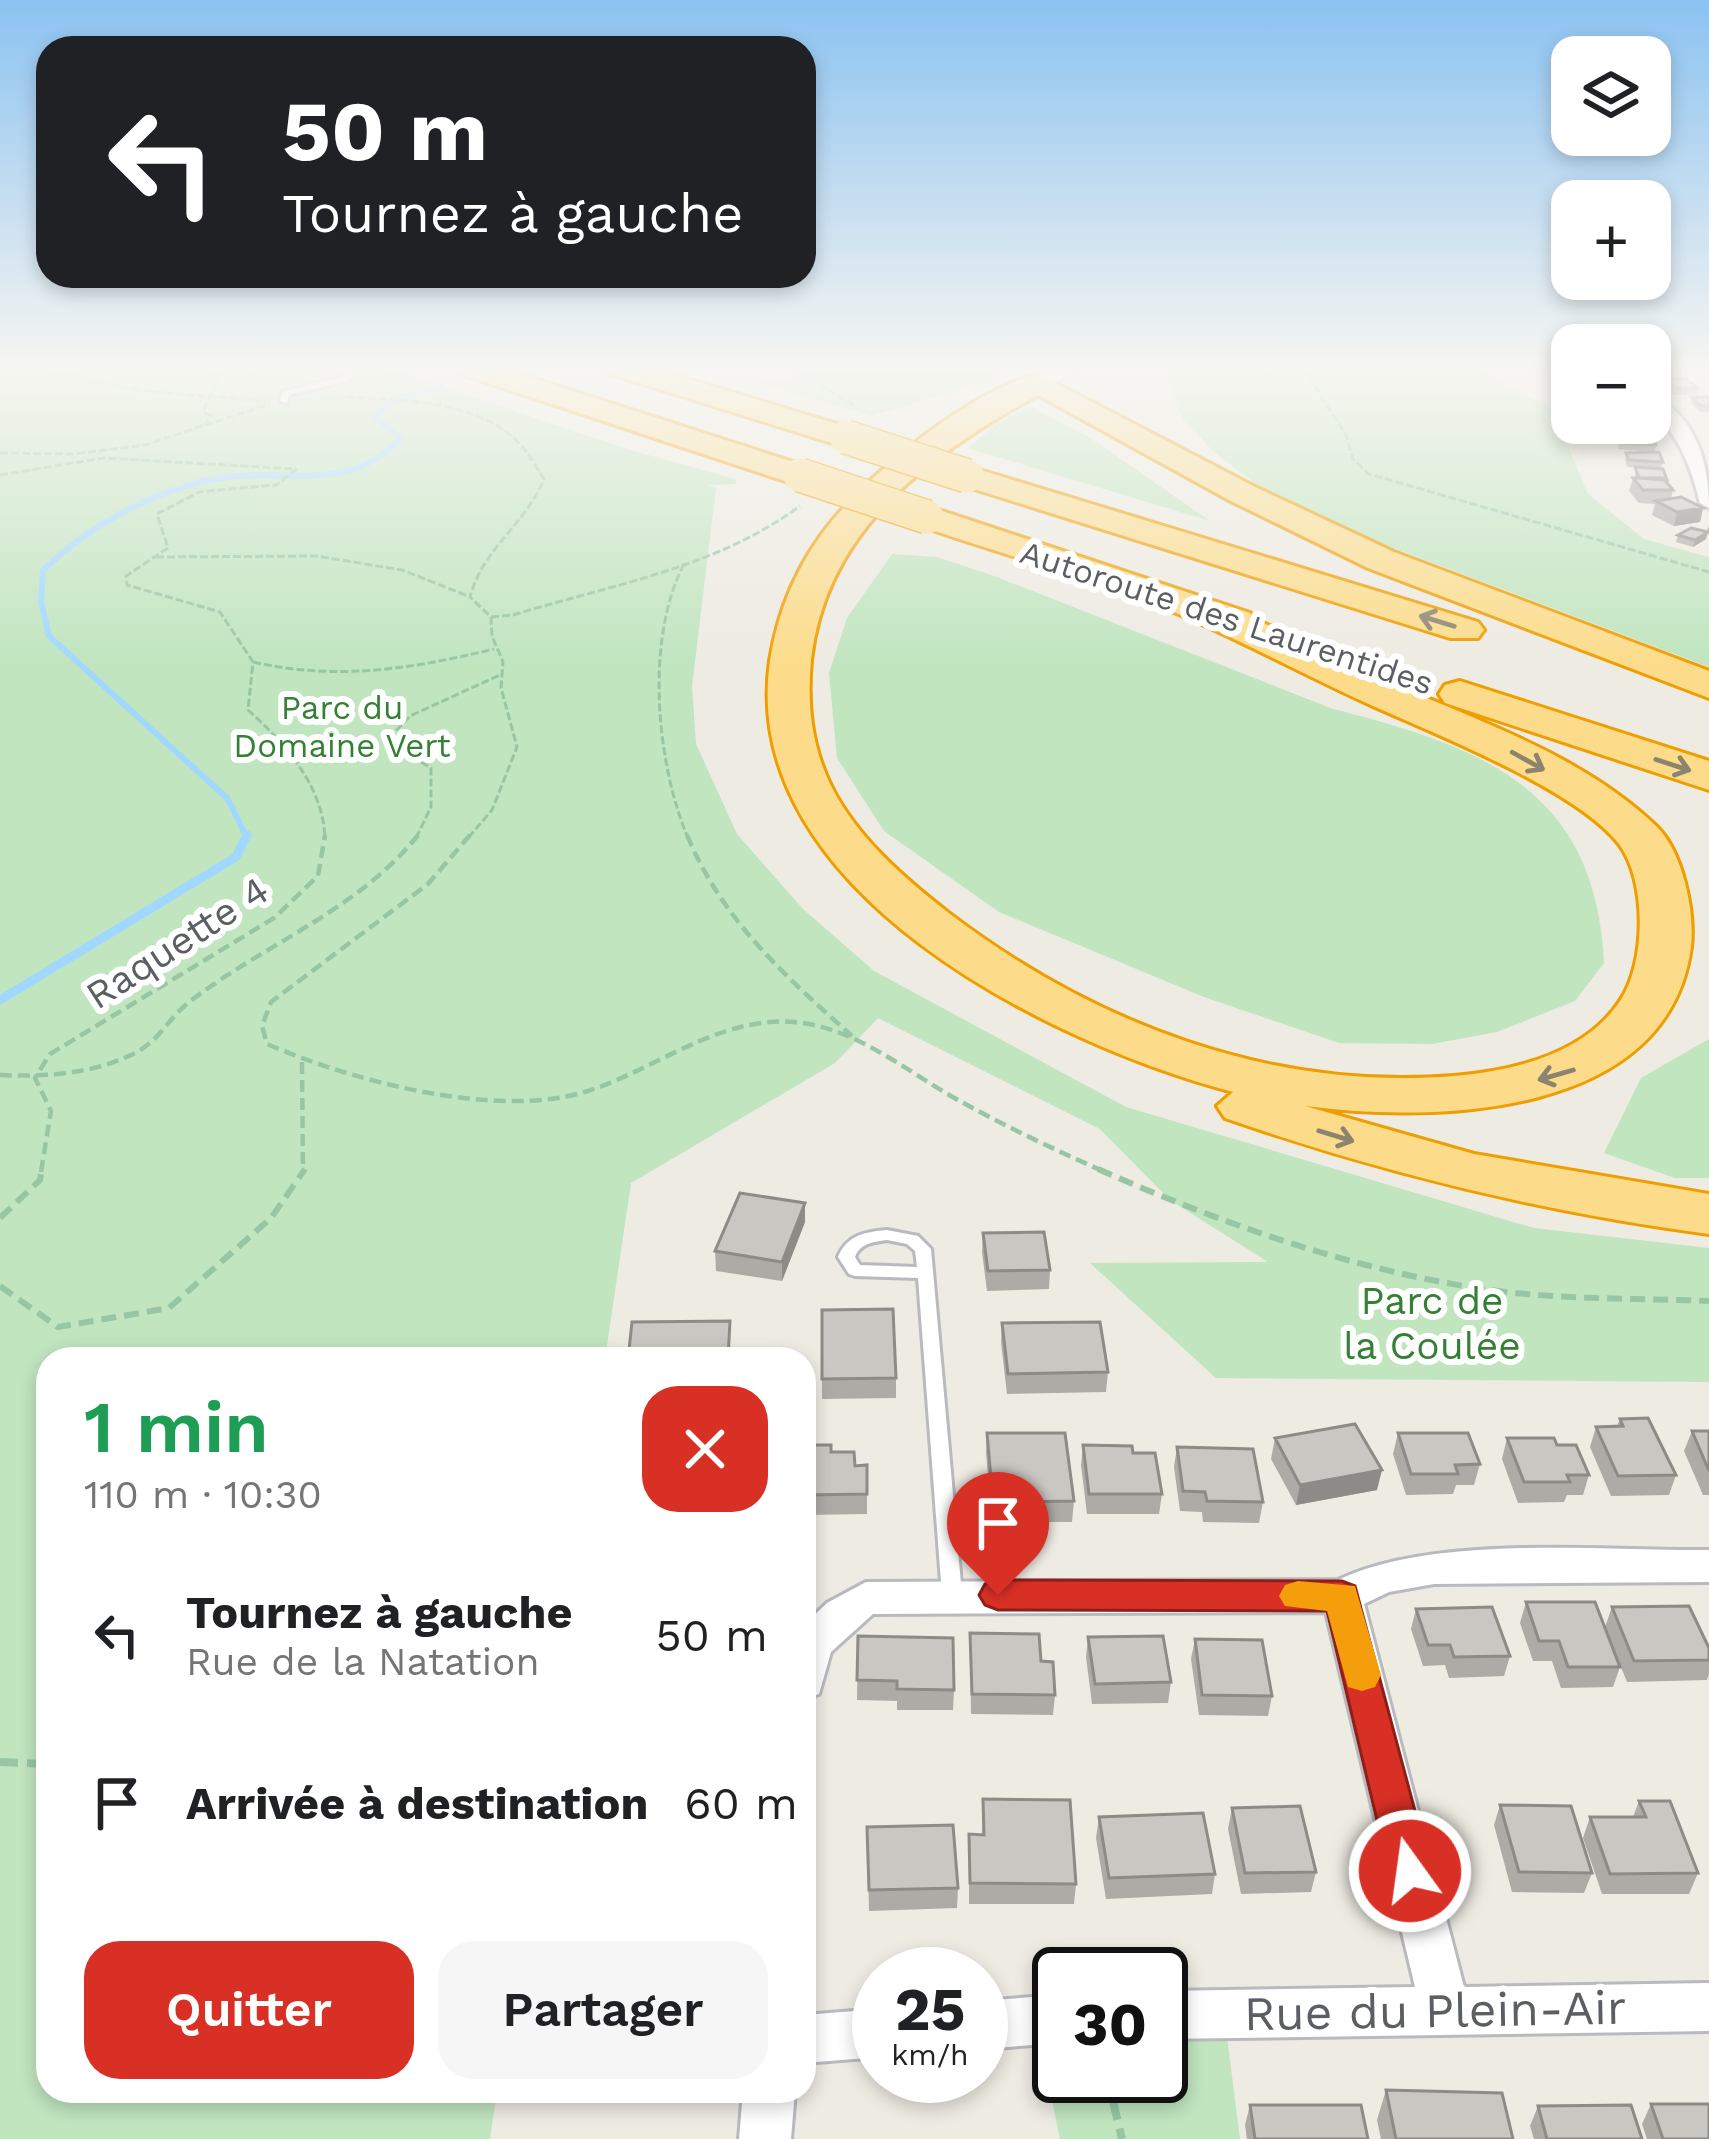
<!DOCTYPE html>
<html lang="fr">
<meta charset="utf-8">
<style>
:root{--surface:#fff;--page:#f6f6f6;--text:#202124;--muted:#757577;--accent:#d93025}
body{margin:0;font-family:"Work Sans",sans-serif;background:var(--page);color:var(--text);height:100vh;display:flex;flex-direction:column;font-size:45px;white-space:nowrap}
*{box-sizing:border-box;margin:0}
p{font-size:39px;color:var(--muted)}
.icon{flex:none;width:66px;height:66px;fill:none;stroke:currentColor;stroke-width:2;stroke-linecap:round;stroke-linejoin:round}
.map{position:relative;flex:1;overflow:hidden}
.side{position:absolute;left:36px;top:1347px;width:780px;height:756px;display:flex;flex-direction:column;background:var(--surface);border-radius:36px;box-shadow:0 6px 18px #0003}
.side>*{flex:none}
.banner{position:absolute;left:36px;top:36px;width:780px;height:252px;border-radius:36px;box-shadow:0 6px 18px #0003;background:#202124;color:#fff;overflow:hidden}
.controls{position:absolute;left:1551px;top:36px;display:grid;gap:24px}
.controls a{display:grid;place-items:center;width:120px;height:120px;border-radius:24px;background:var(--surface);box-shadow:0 6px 18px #0003;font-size:60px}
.speed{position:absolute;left:852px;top:1947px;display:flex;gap:24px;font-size:60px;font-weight:700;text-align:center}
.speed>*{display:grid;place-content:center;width:156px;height:156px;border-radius:50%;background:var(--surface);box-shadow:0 6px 18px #0003;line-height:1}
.speed small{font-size:30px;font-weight:400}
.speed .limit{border:6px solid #111;border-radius:18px;background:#fff;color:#111}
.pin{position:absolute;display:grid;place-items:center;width:102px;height:102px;color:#fff;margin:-123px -51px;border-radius:50% 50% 50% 0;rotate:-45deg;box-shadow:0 0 12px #0007}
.pin .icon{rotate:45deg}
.me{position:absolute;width:132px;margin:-66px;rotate:346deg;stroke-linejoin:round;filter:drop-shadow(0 0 9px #0008)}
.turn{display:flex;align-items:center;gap:42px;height:252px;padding:0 48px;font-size:54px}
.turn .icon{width:156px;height:156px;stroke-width:2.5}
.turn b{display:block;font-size:84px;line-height:102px}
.round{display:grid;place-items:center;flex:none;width:126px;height:126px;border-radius:36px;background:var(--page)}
.overview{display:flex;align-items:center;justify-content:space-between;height:204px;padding:0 48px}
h1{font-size:72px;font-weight:600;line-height:90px;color:#1e9e55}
.cta{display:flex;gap:24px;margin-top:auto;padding:24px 48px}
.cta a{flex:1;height:138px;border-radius:36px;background:var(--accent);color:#fff;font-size:48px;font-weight:600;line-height:138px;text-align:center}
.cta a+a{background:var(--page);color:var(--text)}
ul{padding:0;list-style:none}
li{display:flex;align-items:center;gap:36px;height:168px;padding:0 48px}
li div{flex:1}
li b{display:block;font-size:45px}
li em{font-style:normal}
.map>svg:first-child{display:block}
</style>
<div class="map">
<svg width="1709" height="2139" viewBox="0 0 1709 2139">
<rect width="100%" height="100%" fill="#edebe2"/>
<path fill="#c0e5bf" d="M 0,368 L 386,368 L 634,451 L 735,479 L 736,484 L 708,485 L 716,488 L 692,686 L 696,744 L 737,834 L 803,909 L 874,971 L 1126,1107 L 1534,1228 L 1709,1248 L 1709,1382 L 1216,1378 L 1090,1263 L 1268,1262 L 1170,1200 L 1100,1129 L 878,1018 L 835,1063 L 631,1183 L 605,1359 L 48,1359 L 48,2091 L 497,2091 L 490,2139 L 0,2139 Z
M 1175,368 L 1478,368 L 1553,410 L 1588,494 L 1644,539 L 1709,557 L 1709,667 L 1287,508 L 1214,452 L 1183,419 L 1168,384 Z
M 994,369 L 994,379 L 872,416 L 756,382 L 842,370 Z
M 1030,406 L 1089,437 L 1210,521 L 968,448 L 999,422 Z
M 892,554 L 936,557 L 989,574 L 1333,709 C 1482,747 1596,788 1604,963 L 1575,1001 L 1497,1032 L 1432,1044 L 1339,1043 L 1204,997 L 999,912 L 884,831 L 837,758 L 829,673 L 847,618 Z
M 1709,1039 L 1709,1178 L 1675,1178 L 1604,1153 L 1641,1078 Z
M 1227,2037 L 1240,2139 L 1060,2139 L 1042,2052 L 1059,2050 L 1059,2076 L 1161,2076 L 1161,2042 Z"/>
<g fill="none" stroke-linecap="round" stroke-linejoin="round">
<path stroke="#a1d8ff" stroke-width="6" d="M 247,838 L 228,799 L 49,636 L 41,601 L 43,570 C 90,525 151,492 215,479 C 281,466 351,496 400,438 L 375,417 L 390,403 L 441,387"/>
<path stroke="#a1d8ff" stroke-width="9" d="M 0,1000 L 236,857 L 247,835"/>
<g stroke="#b8babf" stroke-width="6">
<path id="service" d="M 341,368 L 349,368 L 353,375 L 347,381 L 289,395 L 287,403 L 280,401 L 282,392 L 341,377 L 345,374 Z
M 887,1230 L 918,1236 L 931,1249 L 962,1595 L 959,1601 L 952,1603 L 945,1601 L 942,1595 L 918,1278 L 855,1276 L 849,1274 L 838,1257 C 847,1235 865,1232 887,1230 ZM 887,1240 L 907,1244 L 915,1251 L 917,1267 L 860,1265 L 855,1257 C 860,1243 874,1242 887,1240 Z"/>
</g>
<g stroke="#b8babf" stroke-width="6">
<path id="minor" d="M 1650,393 C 1696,416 1709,462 1709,508 L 1700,503 C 1690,463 1679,437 1650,407 Z
M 1709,1550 L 1709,1582 L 1434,1584 L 1389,1592 L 1364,1604 L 1464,1987 L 1709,1983 L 1709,2031 L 1161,2039 L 1161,1991 L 1415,1987 L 1326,1612 L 873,1614 L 831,1652 L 819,1694 L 804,1699 L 804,1625 L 827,1603 L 866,1582 L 1338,1580 C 1435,1534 1600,1551 1709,1550 Z
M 1059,1995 L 1059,2043 L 981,2049 L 981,2001 Z
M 879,2009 L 879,2057 L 804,2063 L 804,2015 Z
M 743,2091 L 795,2091 L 791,2139 L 739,2139 Z"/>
</g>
<g stroke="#b6babf" stroke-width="6">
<path id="secondary" d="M 1051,368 L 1079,368 L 1046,388 L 1030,388 L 1030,378 Z"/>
</g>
<g stroke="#ef9e01" stroke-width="6">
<path id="motorway" d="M 456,368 L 501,368 L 812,468 L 817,475 L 812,482 L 788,482 L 461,374 Z
M 606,368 L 652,368 L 857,430 L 862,437 L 857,444 L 835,444 L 611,374 Z
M 1038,374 L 1253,486 L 1394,552 L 1709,671 L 1709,698 L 1368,568 L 1229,500 L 1038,395 C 930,454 826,529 811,660 C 807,704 811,745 831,786 C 857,838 905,879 950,914 C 1095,1024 1271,1091 1454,1076 C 1513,1071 1585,1054 1620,1001 C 1646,963 1647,881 1619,844 C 1577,790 1438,735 1373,706 C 1313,679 1254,647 1193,620 C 1104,581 1006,556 915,524 L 909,517 L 915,510 L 939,510 L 1250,613 L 1255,619 C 1304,642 1353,667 1403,688 C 1490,725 1588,760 1657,827 C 1683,853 1695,912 1691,947 C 1668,1118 1437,1123 1305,1106 L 1474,1154 L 1709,1194 L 1709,1234 C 1543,1212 1383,1173 1225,1118 L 1217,1106 L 1233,1092 C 1051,1044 737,890 770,661 C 778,610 799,561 832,521 C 876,468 971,391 1038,374 Z
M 967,466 L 1478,622 L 1484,630 L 1478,638 L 1450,638 L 955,483 L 950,476 Z
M 1460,681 L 1709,761 L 1709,790 L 1445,703 L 1439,694 L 1445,685 Z"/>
</g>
<path stroke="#98c6a4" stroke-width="3" stroke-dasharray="8 3" stroke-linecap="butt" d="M 24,368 L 144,391 L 266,401
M 790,368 L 854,405
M 1303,368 L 1346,435 L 1353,459 L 1369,474 L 1709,572
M 346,397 C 400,400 475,400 517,441 C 528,451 535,466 544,479 C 525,525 483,548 470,597 L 491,617 L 492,636 L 503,662 L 501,688 L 517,747 L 492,810 L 468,838
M 204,425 L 211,416 L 203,412 L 218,378 L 216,368
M 0,453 L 73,454 L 145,445 L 269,404
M 297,469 L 276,485 L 199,492 L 157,514 L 168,548 L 126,576 L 127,585 L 220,612 L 253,662 L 248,710 C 285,743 323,786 325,838
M 0,475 L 104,458 L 297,469
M 156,557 L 316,556 L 402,570 L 468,596
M 684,564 C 645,639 656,762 688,838
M 491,617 L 513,615 C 611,585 716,568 800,506
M 253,662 C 337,681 411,669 494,649
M 416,838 L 431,807 L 431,768 L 394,745 L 394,733 L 410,716 L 502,674"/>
<path stroke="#98c6a4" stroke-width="4.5" stroke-dasharray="12 6" stroke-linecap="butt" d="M 470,835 L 428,884 L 271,1002 L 262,1026 L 267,1044 C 352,1081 497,1120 588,1091 C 656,1069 719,1016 794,1022 C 855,1027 906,1071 958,1100 C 1005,1126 1055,1150 1105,1172
M 687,835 C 722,920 785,976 852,1036
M 302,1062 L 303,1172
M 0,1075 C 45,1077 94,1074 135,1053 C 159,1041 168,1019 188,1003 C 262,945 359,910 418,835
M 41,1172 L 51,1111 L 35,1078 L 50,1054 L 274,918 L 318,876 L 325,835"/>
<path stroke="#98c6a4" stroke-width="6" stroke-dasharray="15 8" stroke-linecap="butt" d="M 1098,1169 C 1223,1224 1355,1271 1490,1290 C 1562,1300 1636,1298 1709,1301
M 0,1218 L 40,1180 L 42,1169
M 0,1286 L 58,1327 L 169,1308 L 271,1218 L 305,1169"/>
<path stroke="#98c6a4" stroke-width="8" stroke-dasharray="18 9" stroke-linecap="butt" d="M 0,1762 L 48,1764
M 1107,2076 L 1122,2139"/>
<use href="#service" fill="#fff" fill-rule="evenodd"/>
<use href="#minor" fill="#fff" fill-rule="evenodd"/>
<use href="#secondary" fill="#fff" fill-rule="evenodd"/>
<use href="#motorway" fill="#fcdc8a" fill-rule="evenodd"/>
<g stroke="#ef9e01" stroke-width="36" stroke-linecap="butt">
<path id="motorway-bridge" d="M 846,437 L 967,476
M 800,475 L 927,517"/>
</g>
<use href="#motorway-bridge" stroke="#fcdc8a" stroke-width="33"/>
</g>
<path fill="#aeaba7" d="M 1536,368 L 1572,368 L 1572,388 L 1561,379 L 1562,373 L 1548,375 Z
M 1664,379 L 1698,388 L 1697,394 L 1674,395 L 1662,386 Z
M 1692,397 L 1709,397 L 1709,412 L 1700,412 L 1691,403 Z
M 1623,423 L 1648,423 L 1651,429 L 1650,436 L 1628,435 Z
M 1619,435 L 1656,445 L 1655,452 L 1663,462 L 1661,468 L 1667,480 L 1667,483 L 1673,490 L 1671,499 L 1703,508 L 1700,522 L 1674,526 L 1652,515 L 1655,504 L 1639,503 L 1629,491 L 1633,478 L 1635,478 L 1635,467 L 1627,467 L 1625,459 L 1626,453 L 1654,452 L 1618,449 Z
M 1709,525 L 1709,534 L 1707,533 L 1706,539 L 1693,547 L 1676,542 L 1678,535 L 1706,532 Z
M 805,1222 L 782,1281 L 716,1271 L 715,1251 Z
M 983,1233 L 1050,1270 L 1049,1289 L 987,1291 L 982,1252 Z
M 822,1310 L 896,1378 L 896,1398 L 822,1399 Z
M 1002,1323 L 1108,1372 L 1106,1392 L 1007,1394 L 1001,1342 Z
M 1620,1419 L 1676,1475 L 1669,1495 L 1611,1496 L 1590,1447 L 1596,1427 L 1617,1426 Z
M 804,1431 L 808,1445 L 855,1466 L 867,1465 L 867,1514 L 804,1515 Z
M 1692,1431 L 1709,1431 L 1709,1495 L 1703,1495 L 1684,1451 Z
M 987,1433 L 1074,1501 L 1072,1522 L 1011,1522 L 1009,1498 L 990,1499 L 986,1453 Z
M 1398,1433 L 1480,1464 L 1474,1485 L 1456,1485 L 1453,1494 L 1406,1495 L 1393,1454 Z
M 1275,1438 L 1377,1490 L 1296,1505 L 1271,1459 Z
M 1507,1438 L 1557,1445 L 1589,1475 L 1583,1495 L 1567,1495 L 1564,1502 L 1518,1503 L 1502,1459 Z
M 1083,1445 L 1133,1453 L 1162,1494 L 1159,1514 L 1087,1514 L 1081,1465 Z
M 1177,1447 L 1263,1502 L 1259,1523 L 1203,1522 L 1202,1512 L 1180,1511 L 1174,1467 Z
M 1526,1602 L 1605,1627 L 1612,1607 L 1709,1648 L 1709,1674 L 1707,1680 L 1627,1682 L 1610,1640 L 1620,1667 L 1613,1687 L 1561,1688 L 1552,1661 L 1533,1661 L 1520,1623 Z
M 1416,1609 L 1510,1656 L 1504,1676 L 1449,1678 L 1445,1665 L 1423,1666 L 1411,1629 Z
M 970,1633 L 1041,1661 L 1055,1695 L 1053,1715 L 971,1714 Z
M 858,1636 L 954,1690 L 953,1710 L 897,1710 L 897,1701 L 857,1700 Z
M 1088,1637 L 1171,1682 L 1168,1703 L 1092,1704 L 1086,1657 Z
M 1195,1639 L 1272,1696 L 1268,1716 L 1199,1715 L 1191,1659 Z
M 983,1799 L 1076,1884 L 1074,1904 L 969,1904 L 969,1834 L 982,1835 Z
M 1639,1801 L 1698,1873 L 1689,1894 L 1602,1894 L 1583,1838 L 1590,1817 L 1633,1817 Z
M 1500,1805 L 1592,1873 L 1584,1893 L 1512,1892 L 1494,1825 Z
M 1232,1808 L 1316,1872 L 1311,1892 L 1241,1894 L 1228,1829 Z
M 1099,1817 L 1215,1874 L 1212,1894 L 1106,1899 L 1096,1838 Z
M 867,1827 L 958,1888 L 957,1908 L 869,1911 Z
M 1386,2090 L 1513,2139 L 1381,2139 L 1377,2120 Z
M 1651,2104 L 1709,2139 L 1647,2139 L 1642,2124 Z
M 1250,2105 L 1368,2139 L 1247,2139 L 1245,2125 Z
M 1538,2106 L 1642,2139 L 1534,2139 L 1530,2126 Z"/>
<path fill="#8d8b88" d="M 1572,368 L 1572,372 L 1548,375 L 1550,369 Z
M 1656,368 L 1670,368 L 1670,371 L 1655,373 Z
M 1703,508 L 1700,522 L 1674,526 L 1677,512 Z
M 1708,532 L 1706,539 L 1693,547 L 1695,540 Z
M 805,1203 L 805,1222 L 782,1281 L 782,1262 Z
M 1382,1470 L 1377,1490 L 1296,1505 L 1300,1485 Z"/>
<path fill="#cac7c2" stroke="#8d8b88" stroke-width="3" d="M 1572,372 L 1572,381 L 1562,373 Z
M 1664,379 L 1686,379 L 1698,388 L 1676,388 Z
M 1692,397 L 1709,397 L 1709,406 L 1701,406 Z
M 1626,423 L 1648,423 L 1651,429 L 1629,428 Z
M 1619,435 L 1655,438 L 1656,445 L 1620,443 Z
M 1659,452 L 1663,462 L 1629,460 L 1626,453 Z
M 1635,467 L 1663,469 L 1667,480 L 1639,478 Z
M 1633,478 L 1663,478 L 1673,490 L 1643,490 Z
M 1681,497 L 1703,508 L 1677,512 L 1656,501 Z
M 1691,528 L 1708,532 L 1695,540 L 1678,535 Z
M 740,1193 L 805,1203 L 782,1262 L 715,1251 Z
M 1044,1232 L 1050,1270 L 988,1271 L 983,1233 Z
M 893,1309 L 896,1378 L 822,1379 L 822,1310 Z
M 730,1321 L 728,1359 L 628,1359 L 632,1322 Z
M 1100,1322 L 1108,1372 L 1008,1374 L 1002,1323 Z
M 1648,1418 L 1676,1475 L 1618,1476 L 1596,1427 L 1623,1426 L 1620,1419 Z
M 1355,1424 L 1382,1470 L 1300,1485 L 1275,1438 Z
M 804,1431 L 808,1431 L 808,1445 L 831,1445 L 831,1452 L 854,1452 L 855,1466 L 867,1465 L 867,1494 L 804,1495 Z
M 1692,1431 L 1709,1431 L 1709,1471 Z
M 987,1433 L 1065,1433 L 1074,1501 L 1012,1502 L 1010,1478 L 991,1479 Z
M 1398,1433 L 1468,1433 L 1480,1464 L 1455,1465 L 1458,1474 L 1411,1474 Z
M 1507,1438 L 1554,1438 L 1557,1445 L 1576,1445 L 1589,1475 L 1567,1475 L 1570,1482 L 1524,1482 Z
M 1083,1445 L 1132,1446 L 1133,1453 L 1155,1453 L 1162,1494 L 1089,1494 Z
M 1177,1447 L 1253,1449 L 1263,1502 L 1207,1501 L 1205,1492 L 1183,1491 Z
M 1526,1602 L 1595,1602 L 1620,1667 L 1568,1667 L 1559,1641 L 1539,1641 Z
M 1689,1606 L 1709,1648 L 1709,1660 L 1634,1661 L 1612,1607 Z
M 1492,1607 L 1510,1656 L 1454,1657 L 1450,1645 L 1428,1645 L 1416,1609 Z
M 970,1633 L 1039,1634 L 1041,1661 L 1053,1662 L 1055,1695 L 972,1694 Z
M 858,1636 L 953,1638 L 954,1690 L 897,1689 L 897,1681 L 857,1680 Z
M 1163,1636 L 1171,1682 L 1095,1684 L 1088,1637 Z
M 1195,1639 L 1262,1640 L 1272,1696 L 1202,1695 Z
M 983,1799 L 1070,1800 L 1076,1884 L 970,1883 L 969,1834 L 984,1835 Z
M 1639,1801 L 1670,1801 L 1698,1873 L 1610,1874 L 1590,1817 L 1646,1817 Z
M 1500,1805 L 1571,1806 L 1592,1873 L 1519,1872 Z
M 1300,1806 L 1316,1872 L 1245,1873 L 1232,1808 Z
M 1203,1813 L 1215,1874 L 1109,1878 L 1099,1817 Z
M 953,1825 L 958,1888 L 869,1890 L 867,1827 Z
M 1386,2090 L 1502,2093 L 1513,2139 L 1396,2139 Z
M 1651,2104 L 1709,2104 L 1709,2139 L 1663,2139 Z
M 1250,2105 L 1361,2105 L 1368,2139 L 1255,2139 Z
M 1631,2105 L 1642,2139 L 1547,2139 L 1538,2106 Z"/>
<defs><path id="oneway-shaft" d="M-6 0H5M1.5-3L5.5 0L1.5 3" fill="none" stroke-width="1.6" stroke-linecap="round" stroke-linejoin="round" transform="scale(3)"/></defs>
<g stroke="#8b846f">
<use href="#oneway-shaft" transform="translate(1437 621) rotate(-163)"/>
<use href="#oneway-shaft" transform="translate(1528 761) rotate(29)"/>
<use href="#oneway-shaft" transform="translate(1673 765) rotate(18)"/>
<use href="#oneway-shaft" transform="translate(1556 1075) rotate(164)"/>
<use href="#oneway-shaft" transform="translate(1336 1136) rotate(17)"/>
</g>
<linearGradient id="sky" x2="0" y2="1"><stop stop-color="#8bc2f1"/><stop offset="0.55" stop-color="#f7f6f2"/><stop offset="1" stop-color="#f7f6f2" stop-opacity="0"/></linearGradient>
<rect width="1709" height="667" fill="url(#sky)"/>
<path fill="#d93025" stroke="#8d1f18" stroke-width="3" d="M 998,1580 L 1342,1581 L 1355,1586 L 1431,1871 L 1425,1885 L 1410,1890 L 1395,1885 L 1389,1871 L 1327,1611 L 998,1610 L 985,1605 L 979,1595 L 985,1584 Z"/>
<path fill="#f59e0b" d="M 1298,1581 L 1355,1586 L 1381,1675 L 1375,1687 L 1362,1691 L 1348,1687 L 1327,1611 L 1285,1606 L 1279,1596 L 1285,1585 Z"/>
<g text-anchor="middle" stroke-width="12" stroke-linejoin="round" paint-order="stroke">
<g font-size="33" fill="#5b5f63" stroke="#fff">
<text transform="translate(1227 617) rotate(18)" y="12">Autoroute des Laurentides</text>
</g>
<g font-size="33" fill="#348135" stroke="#fff">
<text x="342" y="719">Parc du<tspan x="342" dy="38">Domaine Vert</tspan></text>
</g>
<g font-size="39" fill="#5b5f63" stroke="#fff">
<text transform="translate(177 942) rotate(-33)" y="14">Raquette 4</text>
</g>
<g font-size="39" fill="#348135" stroke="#fff">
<text x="1432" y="1314">Parc de<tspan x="1432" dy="45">la Coulée</tspan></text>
</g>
<g font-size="48" fill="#5b5f63" stroke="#fff">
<text transform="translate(1435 2010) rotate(-1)" y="17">Rue du Plein-Air</text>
</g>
</g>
</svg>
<div class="controls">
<a><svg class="icon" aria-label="layers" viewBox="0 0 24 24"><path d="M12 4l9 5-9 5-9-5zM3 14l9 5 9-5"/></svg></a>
<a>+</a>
<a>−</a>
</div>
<div class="speed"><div>25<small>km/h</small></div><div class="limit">30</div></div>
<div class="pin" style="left:998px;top:1595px;background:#d93025"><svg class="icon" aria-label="arrive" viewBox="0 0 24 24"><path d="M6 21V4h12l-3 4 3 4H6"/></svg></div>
<svg class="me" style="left:1410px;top:1871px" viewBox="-20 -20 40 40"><circle r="17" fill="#d93025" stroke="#fff" stroke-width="3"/><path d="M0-11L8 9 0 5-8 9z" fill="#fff"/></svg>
<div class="banner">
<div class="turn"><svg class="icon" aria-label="left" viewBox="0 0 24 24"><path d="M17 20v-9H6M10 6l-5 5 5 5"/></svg><div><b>50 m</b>Tournez à gauche</div></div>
</div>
<section class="side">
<div class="overview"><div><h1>1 min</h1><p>110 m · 10:30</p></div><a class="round" style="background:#d93025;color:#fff"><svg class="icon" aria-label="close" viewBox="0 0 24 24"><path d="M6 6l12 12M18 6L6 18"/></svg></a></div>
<ul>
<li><svg class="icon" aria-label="left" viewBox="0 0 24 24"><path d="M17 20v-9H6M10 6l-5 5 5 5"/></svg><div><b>Tournez à gauche</b><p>Rue de la Natation</p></div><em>50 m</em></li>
<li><svg class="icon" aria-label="arrive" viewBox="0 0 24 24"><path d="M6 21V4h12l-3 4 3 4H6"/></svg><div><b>Arrivée à destination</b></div><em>60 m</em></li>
</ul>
<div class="cta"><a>Quitter</a><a>Partager</a></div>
</section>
</div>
